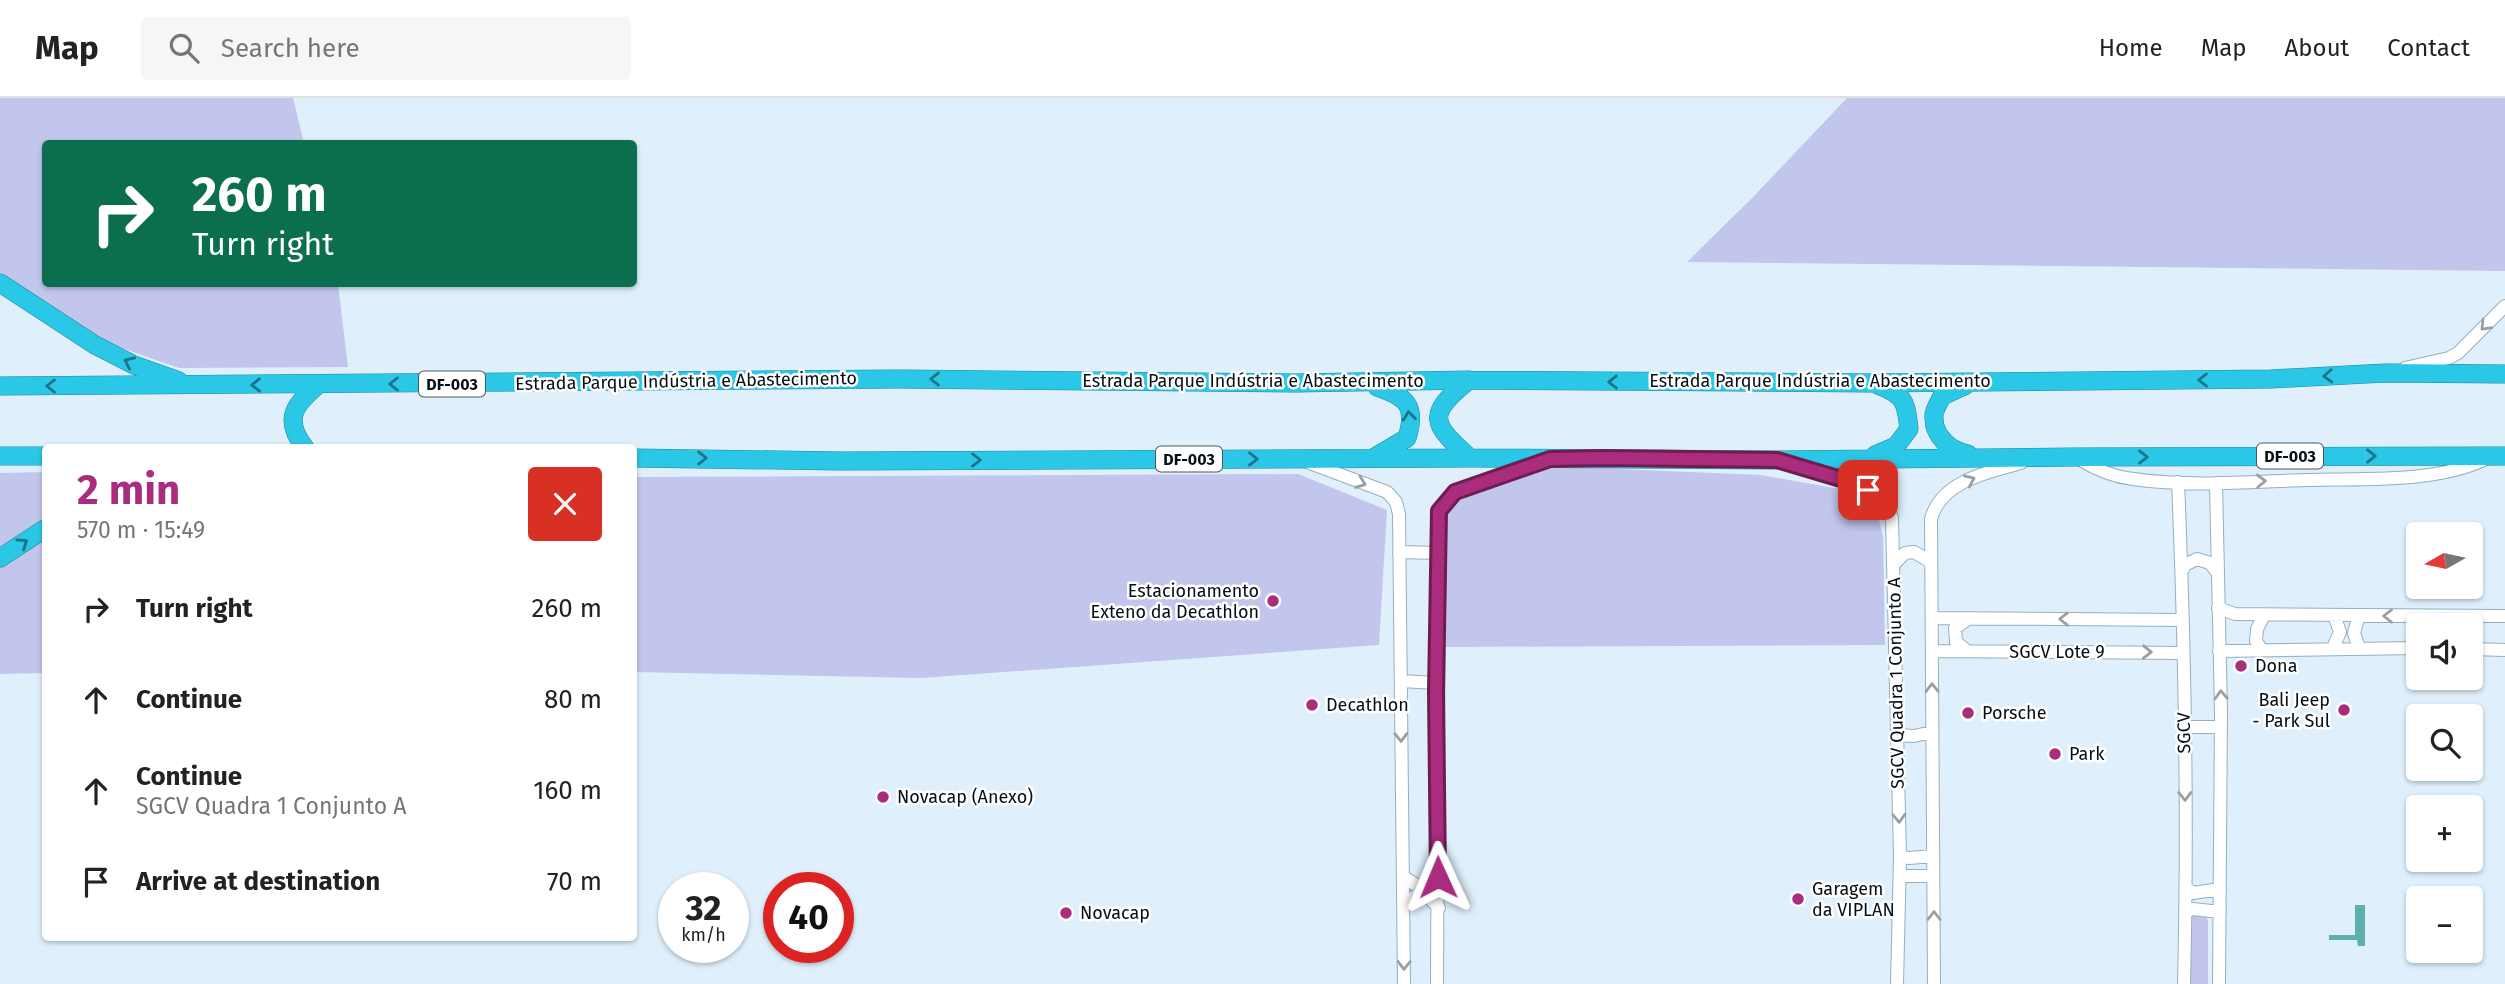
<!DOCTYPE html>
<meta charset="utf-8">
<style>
:root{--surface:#fff;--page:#f6f6f6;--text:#222;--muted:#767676;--line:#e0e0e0;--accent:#aa2c7d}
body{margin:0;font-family:"Fira Sans",sans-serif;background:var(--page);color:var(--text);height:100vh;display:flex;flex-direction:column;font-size:26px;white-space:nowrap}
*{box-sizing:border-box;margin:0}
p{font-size:23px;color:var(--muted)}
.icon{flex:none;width:38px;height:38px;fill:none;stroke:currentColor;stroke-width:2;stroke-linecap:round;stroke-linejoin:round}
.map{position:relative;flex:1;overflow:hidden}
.panel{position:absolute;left:42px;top:346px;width:595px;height:497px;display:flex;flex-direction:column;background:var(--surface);border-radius:7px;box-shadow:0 2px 5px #0004}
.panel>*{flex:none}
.guide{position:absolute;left:42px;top:42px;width:595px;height:147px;border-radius:7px;box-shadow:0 2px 5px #0004;background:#0b6e4f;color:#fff;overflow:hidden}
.needle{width:46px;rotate:261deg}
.fabs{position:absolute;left:2406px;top:424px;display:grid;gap:14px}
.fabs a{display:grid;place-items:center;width:77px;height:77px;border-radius:7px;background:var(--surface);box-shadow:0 2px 5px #0004;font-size:35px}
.speed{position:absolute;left:658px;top:774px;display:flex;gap:14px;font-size:35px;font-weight:700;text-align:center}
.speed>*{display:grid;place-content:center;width:91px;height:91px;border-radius:50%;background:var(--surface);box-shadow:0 2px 5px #0004;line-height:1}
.speed small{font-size:18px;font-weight:400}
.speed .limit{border:10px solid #d22;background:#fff;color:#111}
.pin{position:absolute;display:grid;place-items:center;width:60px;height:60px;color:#fff;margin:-30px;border-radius:14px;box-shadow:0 4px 10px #0006}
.me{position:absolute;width:77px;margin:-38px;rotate:359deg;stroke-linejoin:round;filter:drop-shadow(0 0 5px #0008)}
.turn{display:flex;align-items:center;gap:24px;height:147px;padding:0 35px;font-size:32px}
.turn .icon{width:91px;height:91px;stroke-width:2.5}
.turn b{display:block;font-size:49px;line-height:60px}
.round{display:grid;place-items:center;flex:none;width:74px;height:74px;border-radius:7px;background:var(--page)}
.headline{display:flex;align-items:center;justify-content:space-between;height:119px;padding:0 35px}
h1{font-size:42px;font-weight:700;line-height:52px;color:var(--accent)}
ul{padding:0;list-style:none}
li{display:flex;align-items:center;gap:21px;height:91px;padding:0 35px}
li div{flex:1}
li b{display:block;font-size:26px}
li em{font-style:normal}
header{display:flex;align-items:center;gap:42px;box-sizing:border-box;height:98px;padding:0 35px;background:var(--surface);border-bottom:2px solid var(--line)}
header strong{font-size:33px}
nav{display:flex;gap:38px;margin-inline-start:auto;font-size:24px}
.search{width:490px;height:63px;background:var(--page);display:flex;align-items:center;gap:18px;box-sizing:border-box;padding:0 24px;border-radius:7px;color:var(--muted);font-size:26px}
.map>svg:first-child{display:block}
</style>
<header>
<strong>Map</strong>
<div class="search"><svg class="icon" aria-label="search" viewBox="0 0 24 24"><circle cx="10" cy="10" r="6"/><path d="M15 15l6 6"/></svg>Search here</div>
<nav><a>Home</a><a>Map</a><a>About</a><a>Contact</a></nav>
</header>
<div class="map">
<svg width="2505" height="886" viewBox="0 0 2505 886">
<rect width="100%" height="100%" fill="#dff0fc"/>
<path fill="#c2c6ec" d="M 0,0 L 293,0 L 304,45 L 46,46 L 46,186 L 338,186 L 348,269 L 179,270 L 99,242 L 0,177 Z
M 1847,0 L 2505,0 L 2505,173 L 1687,164 L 1753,99 Z
M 1548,368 L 1761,377 L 1862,395 L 1878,417 L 1883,440 L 1885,547 L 1443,549 L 1442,421 L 1462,396 Z
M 45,374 L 45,575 L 0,576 L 0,375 Z
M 1298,376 L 1387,412 L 1379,547 L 921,580 L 634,574 L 634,379 Z
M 2191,816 L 2205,818 L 2208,822 L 2208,886 L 2190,886 Z"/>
<path fill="#5eafad" d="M 2355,807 L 2365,807 L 2365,848 L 2358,848 L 2357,842 L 2329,842 L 2329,837 L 2355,837 Z"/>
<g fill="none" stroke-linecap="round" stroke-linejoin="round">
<g stroke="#94afc1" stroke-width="14">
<path id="minor" d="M 2405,270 L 2449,260 L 2458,255 L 2505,208
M 2079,361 C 2095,371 2114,379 2133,381 C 2190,389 2248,384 2305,382 C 2363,380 2438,386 2490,359
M 1307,364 L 1387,394 L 1396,404 L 1399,416 L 1404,886
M 1791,366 L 1851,384 L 1884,400 L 1892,420 L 1900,758 L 1897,886
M 2178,384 C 2185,551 2188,719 2184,886
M 2216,385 L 2221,614 L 2219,886
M 1399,454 L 1438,455
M 1893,467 L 1905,455 L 1914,454 L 1931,464
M 2182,473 L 2185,467 L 2197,461 L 2210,465 L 2217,474
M 2218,510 L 2235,516 L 2505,518
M 1932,520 L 2182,522
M 2333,550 L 2340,534 L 2334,517
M 2359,550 L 2354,535 L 2359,517
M 2471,551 L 2505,552
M 2262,552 L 2256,543 L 2257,531 L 2264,517
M 1932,553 L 2182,555
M 1967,553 L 1956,544 L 1955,530 L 1968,521
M 2219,553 L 2418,550
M 1401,583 L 1436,585
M 2183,629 L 2221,629
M 1896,637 L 1914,638 L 1932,634
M 1900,758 L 1909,760 L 1933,758
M 1403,778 C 1420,791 1421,792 1438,779
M 1900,778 L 1933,778
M 2186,790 L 2193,795 L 2220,791
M 1404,809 L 1415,798 L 1427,798 L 1439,810
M 2185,814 L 2193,811 L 2220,814
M 1437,886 C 1438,728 1437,570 1439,413 L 1456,394 L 1543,364
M 1934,886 L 1931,421 C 1941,383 1988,374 2021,365"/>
</g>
<g stroke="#1e869c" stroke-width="19">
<path id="highway" d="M 0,185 L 95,247 L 134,267 L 179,283
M 1469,282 C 1425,317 1432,326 1470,360
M 1966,287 L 1942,298 C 1939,305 1933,313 1934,320 C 1934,339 1951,353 1968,356
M 0,288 L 900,281 L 1296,285 L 1469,282 L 1873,285 L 2271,281 L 2385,275 L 2505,276
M 305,350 C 282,321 295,306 319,286
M 1875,357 L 1896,348 L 1909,331 C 1906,304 1905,297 1878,287
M 0,358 L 46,358
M 1375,359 L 1407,340 C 1417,308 1407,299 1377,289
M 634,360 L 840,363 L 1470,360 L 1777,362 L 2075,359 L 2505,358
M 0,460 L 46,430"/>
</g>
<use href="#minor" stroke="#fff" stroke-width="12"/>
<use href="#highway" stroke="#2bc7e6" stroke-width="18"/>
</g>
<defs><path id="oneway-chevron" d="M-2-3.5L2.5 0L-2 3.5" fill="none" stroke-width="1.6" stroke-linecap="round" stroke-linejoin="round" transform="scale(1.75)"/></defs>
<g stroke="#9b9fa1">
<use href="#oneway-chevron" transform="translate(2485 228) rotate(134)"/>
<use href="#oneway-chevron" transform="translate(1970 382) rotate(-24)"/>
<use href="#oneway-chevron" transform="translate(2261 383) rotate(-2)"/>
<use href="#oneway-chevron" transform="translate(1361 385) rotate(21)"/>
<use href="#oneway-chevron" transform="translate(2388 518) rotate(-180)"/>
<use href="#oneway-chevron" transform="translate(2064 521) rotate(-180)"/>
<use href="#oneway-chevron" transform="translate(2147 554) rotate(1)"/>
<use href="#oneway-chevron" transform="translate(1932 590) rotate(-91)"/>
<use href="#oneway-chevron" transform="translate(2221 597) rotate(-92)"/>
<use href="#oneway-chevron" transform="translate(1401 639) rotate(89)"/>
<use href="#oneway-chevron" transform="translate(2185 698) rotate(89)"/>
<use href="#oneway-chevron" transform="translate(1899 720) rotate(88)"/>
<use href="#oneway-chevron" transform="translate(1934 818) rotate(-90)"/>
<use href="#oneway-chevron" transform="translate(1404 867) rotate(91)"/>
</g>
<g stroke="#1a7488">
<use href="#oneway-chevron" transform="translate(129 264) rotate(-155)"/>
<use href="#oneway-chevron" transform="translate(2328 278) rotate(177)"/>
<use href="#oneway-chevron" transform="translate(935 281) rotate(-180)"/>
<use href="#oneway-chevron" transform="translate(2203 282) rotate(180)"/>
<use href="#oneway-chevron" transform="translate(1613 284) rotate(180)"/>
<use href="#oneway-chevron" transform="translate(394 286) rotate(180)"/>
<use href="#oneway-chevron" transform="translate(256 287) rotate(179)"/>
<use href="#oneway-chevron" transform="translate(51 288) rotate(180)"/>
<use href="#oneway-chevron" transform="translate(1409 318) rotate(-96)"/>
<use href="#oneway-chevron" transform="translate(2371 358)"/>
<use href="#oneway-chevron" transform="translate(2143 359)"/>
<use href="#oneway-chevron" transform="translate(702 360)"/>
<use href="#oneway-chevron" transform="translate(1253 361)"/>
<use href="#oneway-chevron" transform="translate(976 362)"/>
<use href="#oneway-chevron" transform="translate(23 445) rotate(-34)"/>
</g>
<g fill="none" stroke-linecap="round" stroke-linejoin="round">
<g stroke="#6e1d51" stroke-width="18">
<path id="route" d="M 1438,779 L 1436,594 L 1439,413 L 1455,394 L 1550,361 L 1604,360 L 1777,362 L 1851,384 L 1868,392"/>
</g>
<use href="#route" stroke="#aa2c7d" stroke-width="12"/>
</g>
<g fill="#aa2c7d" stroke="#fff" stroke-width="2.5">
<circle cx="1273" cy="503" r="7"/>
<circle cx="2241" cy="568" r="7"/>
<circle cx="1312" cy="607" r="7"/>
<circle cx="2344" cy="612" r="7"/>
<circle cx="1968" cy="615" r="7"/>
<circle cx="2055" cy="656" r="7"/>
<circle cx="883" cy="699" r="7"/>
<circle cx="1798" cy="801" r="7"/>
<circle cx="1066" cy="815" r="7"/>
</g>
<g text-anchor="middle" stroke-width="5" stroke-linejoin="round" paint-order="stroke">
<g fill="#fff" stroke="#50565a" stroke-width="2">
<rect x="419" y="273.5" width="66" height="25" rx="5"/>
<rect x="2257" y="345.5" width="66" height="25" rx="5"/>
<rect x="1156" y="348.5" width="66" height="25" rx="5"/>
</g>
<g font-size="16" font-weight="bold" fill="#050e14">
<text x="452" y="292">DF-003</text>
<text x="2290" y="364">DF-003</text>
<text x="1189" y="367">DF-003</text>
</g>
<g font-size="18" fill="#050e14" stroke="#fff">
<text transform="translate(686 283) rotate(-1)" y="6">Estrada Parque Indústria e Abastecimento</text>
<text x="1253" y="289">Estrada Parque Indústria e Abastecimento</text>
<text x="1820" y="289">Estrada Parque Indústria e Abastecimento</text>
<text x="2057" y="560">SGCV Lote 9</text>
<text transform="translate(1896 585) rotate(-91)" y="6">SGCV Quadra 1 Conjunto A</text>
<text transform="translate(2184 635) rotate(-91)" y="6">SGCV</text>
</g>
<g font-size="18" fill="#050e14" stroke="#fff" text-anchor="start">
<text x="1259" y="499" text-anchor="end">Estacionamento<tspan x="1259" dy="21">Exteno da Decathlon</tspan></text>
<text x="2255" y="574">Dona</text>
<text x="2330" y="608" text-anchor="end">Bali Jeep<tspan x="2330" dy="21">- Park Sul</tspan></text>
<text x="1326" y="613">Decathlon</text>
<text x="1982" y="621">Porsche</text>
<text x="2069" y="662">Park</text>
<text x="897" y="705">Novacap (Anexo)</text>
<text x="1812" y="797">Garagem<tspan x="1812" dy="21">da VIPLAN</tspan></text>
<text x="1080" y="821">Novacap</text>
</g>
</g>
</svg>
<div class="fabs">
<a><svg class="needle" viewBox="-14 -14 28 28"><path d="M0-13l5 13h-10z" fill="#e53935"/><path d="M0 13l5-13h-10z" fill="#767676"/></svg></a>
<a><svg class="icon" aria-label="sound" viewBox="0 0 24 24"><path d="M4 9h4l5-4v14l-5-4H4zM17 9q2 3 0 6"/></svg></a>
<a><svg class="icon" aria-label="search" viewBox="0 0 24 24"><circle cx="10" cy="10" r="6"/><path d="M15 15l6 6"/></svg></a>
<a>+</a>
<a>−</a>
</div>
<div class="speed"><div>32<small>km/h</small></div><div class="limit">40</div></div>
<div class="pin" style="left:1868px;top:392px;background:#d93025"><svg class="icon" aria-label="arrive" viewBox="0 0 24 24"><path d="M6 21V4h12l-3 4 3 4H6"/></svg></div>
<svg class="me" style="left:1438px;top:779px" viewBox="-20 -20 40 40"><path d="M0-17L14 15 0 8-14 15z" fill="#aa2c7d" stroke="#fff" stroke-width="4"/></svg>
<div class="guide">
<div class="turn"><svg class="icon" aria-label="right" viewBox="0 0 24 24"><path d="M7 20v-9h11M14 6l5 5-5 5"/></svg><div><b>260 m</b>Turn right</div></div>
</div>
<section class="panel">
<div class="headline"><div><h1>2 min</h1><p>570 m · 15:49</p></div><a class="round" style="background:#d93025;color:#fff"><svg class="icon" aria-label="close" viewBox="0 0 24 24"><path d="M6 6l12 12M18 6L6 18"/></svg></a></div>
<ul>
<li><svg class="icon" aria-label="right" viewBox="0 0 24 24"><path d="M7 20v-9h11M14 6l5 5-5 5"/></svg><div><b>Turn right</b></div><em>260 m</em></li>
<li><svg class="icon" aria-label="ahead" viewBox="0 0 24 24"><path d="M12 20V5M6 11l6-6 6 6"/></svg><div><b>Continue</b></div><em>80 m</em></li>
<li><svg class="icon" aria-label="ahead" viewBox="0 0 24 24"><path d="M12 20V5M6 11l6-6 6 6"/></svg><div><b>Continue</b><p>SGCV Quadra 1 Conjunto A</p></div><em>160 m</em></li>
<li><svg class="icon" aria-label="arrive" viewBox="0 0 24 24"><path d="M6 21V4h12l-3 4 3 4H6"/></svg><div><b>Arrive at destination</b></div><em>70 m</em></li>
</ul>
</section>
</div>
